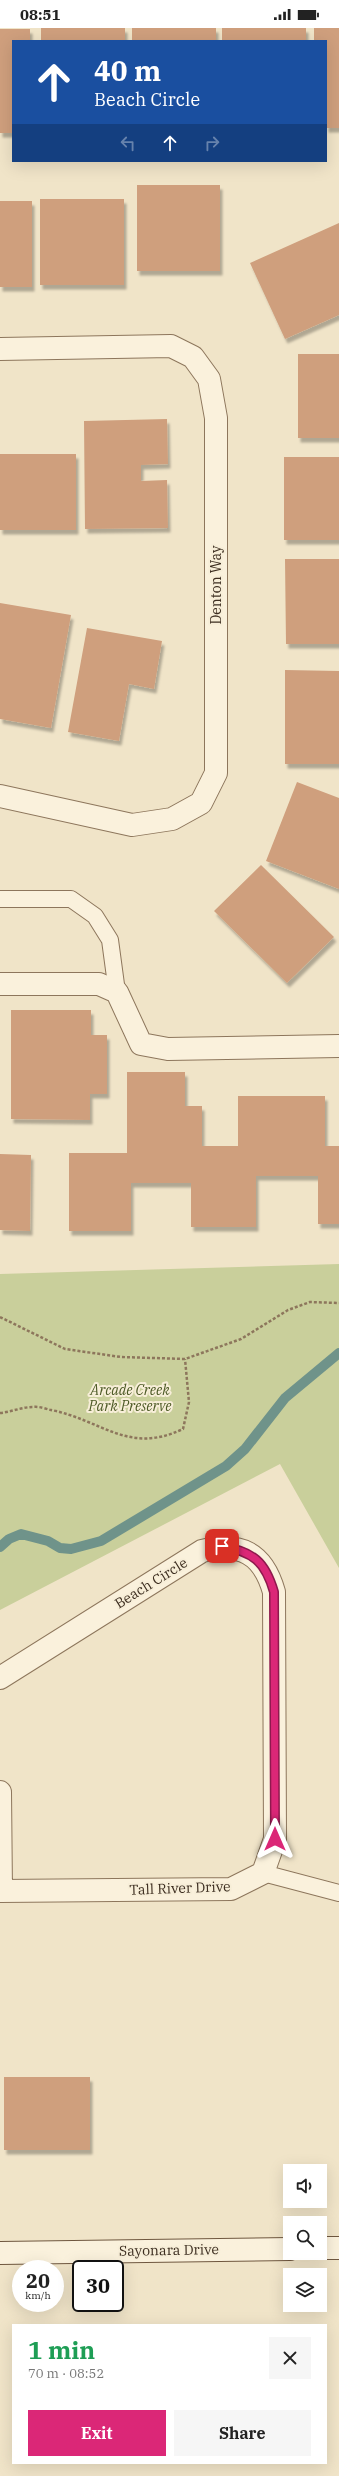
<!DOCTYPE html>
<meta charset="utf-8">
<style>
:root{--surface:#fff;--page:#f6f6f6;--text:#222;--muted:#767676;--accent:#db2777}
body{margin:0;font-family:"IBM Plex Serif",serif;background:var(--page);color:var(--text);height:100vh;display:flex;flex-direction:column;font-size:15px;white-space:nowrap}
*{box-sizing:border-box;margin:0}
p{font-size:13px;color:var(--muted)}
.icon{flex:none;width:22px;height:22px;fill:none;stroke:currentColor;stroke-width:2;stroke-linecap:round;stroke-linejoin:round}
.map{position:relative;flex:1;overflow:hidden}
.panel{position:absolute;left:12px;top:2296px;width:315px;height:140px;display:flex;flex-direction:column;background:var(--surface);border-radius:0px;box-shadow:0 4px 16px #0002}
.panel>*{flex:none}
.guide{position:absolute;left:12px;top:12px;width:315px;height:122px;border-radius:0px;box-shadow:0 4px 16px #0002;background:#1a4fa0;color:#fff;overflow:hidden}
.controls{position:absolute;left:283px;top:2136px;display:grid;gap:8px}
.controls a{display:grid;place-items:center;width:44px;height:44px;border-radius:0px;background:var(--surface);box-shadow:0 4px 16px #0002;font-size:20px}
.speed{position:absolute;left:12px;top:2232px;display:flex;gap:8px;font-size:20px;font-weight:700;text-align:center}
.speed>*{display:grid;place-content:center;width:52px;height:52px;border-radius:50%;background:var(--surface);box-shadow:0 4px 16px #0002;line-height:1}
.speed small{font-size:10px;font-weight:400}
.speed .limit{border:2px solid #111;border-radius:6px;background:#fff;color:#111}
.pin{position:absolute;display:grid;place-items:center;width:34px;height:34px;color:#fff;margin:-17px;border-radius:8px;box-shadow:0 2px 6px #0006}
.me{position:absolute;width:44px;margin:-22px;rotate:0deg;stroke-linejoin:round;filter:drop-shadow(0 0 3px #0008)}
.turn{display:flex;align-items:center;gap:14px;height:84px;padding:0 16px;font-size:18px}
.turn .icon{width:52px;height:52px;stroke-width:2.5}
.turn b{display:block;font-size:28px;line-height:34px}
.lanes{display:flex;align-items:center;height:38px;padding:0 16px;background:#0003;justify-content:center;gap:20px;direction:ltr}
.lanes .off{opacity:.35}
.round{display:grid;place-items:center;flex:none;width:42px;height:42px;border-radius:0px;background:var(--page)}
.headline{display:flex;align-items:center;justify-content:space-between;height:68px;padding:0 16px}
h1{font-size:24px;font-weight:700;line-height:30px;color:#1e9e55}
.primary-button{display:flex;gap:8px;margin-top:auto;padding:8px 16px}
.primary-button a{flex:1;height:46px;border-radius:0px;background:var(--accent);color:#fff;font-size:16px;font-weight:700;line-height:46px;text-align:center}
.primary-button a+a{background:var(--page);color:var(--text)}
.status{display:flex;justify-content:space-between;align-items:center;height:28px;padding:0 20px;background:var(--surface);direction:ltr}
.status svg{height:11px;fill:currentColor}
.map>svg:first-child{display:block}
</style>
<div class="status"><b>08:51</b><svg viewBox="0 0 49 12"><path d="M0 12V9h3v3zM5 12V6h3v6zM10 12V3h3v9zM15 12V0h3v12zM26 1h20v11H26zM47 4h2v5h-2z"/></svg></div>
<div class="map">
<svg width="339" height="2448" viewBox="0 0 339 2448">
<defs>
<filter id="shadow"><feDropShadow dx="2.5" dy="4.5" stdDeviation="1" flood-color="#0004"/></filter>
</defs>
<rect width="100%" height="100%" fill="#f0e4c8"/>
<path fill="#c9cf9b" d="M 339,1236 L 339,1540 L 280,1436 L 0,1582 L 0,1246 Z"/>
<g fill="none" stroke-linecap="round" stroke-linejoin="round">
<path stroke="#6f938a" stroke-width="10" d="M 0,1519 L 9,1511 L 21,1506 L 48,1513 L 60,1520 L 71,1521 L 101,1513 L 226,1438 L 245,1421 L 285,1370 L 339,1325"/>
</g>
<path fill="#cf9f7d" filter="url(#shadow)" d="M 41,0 L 125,0 L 125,13 L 41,13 Z
M 132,0 L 216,0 L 216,13 L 132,13 Z
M 222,0 L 306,0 L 306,13 L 222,13 Z
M 314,0 L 339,0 L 339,100 L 326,100 L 326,13 L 314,13 Z
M 0,1 L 30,1 L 30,13 L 13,13 L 13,105 L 0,105 Z
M 137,157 L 220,157 L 220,243 L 137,243 Z
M 40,171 L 124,171 L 124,257 L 40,257 Z
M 0,173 L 32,173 L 32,259 L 0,259 Z
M 339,195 L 339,287 L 285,311 L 250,235 Z
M 298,326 L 339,326 L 339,410 L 298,410 Z
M 167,391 L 168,436 L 141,437 L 141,453 L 167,452 L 168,500 L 85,501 L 84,393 Z
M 0,426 L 76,426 L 76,502 L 0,502 Z
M 284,429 L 339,429 L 339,512 L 284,512 Z
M 285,531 L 339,531 L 339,616 L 286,616 Z
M 0,575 L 71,587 L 51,700 L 0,691 Z
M 87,600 L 162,613 L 154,661 L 129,656 L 119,713 L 68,704 Z
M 285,642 L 339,643 L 339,736 L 285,736 Z
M 297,754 L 339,770 L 339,861 L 266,833 Z
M 261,837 L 334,909 L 287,955 L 214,883 Z
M 11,982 L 91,982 L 91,1007 L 107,1007 L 107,1066 L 90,1066 L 90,1092 L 11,1091 Z
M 127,1044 L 185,1044 L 185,1078 L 202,1078 L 202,1118 L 238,1118 L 238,1068 L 325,1068 L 325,1118 L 339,1118 L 339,1196 L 318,1196 L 318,1148 L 256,1148 L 256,1199 L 191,1199 L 191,1155 L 131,1155 L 131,1203 L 69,1203 L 69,1125 L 127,1125 Z
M 0,1126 L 31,1127 L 30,1203 L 0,1202 Z
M 4,2049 L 90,2049 L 90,2122 L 4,2122 Z"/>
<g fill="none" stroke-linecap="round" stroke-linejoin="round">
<g stroke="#8d765c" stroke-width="18">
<path id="lane" d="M 0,871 L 71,871 L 95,888 L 110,912 L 117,964
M 263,1845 L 339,1865"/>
</g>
<g stroke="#8d765c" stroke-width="24">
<path id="street" d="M 0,321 L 171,318 L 193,329 L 209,351 L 216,390 L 216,745 L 201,775 L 172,791 L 132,797 L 0,768
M 0,956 L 99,956 L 117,964 L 141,1016 L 168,1021 L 339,1018
M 0,1650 L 202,1523 C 241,1514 263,1525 274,1564 L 275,1811 L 263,1845 L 231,1861 L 0,1863
M 0,1764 L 1,1863"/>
</g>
<g stroke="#6f573f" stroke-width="24">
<path id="secondary" d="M 320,2220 L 339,2220
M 0,2225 L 290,2221"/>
</g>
<path stroke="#8d765c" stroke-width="2.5" stroke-dasharray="3 2" stroke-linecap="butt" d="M 0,1289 L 65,1321 L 121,1329 L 185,1331 L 241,1311 L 288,1282 L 310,1274 L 339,1275
M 0,1385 C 11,1384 22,1379 33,1379 C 39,1378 46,1381 51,1382 C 102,1392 128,1427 183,1401 L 189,1374 L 185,1331"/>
<use href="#lane" stroke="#faf1dc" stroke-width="16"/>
<use href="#street" stroke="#faf1dc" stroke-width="22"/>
<use href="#secondary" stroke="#faf1dc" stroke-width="22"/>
</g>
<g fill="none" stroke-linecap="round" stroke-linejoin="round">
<g stroke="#8e194d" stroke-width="10">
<path id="route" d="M 222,1518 C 253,1524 265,1533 274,1564 L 275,1811"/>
</g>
<use href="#route" stroke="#db2777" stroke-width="7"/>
</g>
<g text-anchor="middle" stroke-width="4" stroke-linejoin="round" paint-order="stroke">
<g font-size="14" fill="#3d2e20" stroke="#f7eed8">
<text transform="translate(216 557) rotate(-90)" y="5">Denton Way</text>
<text transform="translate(151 1555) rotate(-32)" y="5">Beach Circle</text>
<text transform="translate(180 1860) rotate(-2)" y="5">Tall River Drive</text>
<text transform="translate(169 2222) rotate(-1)" y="5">Sayonara Drive</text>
</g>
<g font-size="14" font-style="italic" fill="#4d5a26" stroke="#f7eed8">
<text x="130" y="1367">Arcade Creek<tspan x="130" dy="16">Park Preserve</tspan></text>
</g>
</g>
</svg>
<div class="controls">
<a><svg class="icon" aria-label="sound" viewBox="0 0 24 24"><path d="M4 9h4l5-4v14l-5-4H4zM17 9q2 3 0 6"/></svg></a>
<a><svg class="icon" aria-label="search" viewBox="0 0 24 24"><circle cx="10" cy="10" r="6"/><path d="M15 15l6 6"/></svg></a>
<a><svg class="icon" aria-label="layers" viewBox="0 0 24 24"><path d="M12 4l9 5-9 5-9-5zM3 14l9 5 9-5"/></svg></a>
</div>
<div class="speed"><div>20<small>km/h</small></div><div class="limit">30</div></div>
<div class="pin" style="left:222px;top:1518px;background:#d93025"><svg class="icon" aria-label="arrive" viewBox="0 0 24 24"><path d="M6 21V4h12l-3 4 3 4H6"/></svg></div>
<svg class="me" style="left:275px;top:1811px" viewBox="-20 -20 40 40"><path d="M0-17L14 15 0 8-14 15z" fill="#db2777" stroke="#fff" stroke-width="4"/></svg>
<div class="guide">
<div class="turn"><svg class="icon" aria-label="ahead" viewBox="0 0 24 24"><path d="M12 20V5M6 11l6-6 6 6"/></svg><div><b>40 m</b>Beach Circle</div></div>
<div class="lanes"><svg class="icon off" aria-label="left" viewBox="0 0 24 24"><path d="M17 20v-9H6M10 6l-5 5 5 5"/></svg><svg class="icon" aria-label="ahead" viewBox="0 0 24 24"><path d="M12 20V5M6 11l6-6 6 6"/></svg><svg class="icon off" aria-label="right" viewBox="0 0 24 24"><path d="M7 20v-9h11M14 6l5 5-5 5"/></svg></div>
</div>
<section class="panel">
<div class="headline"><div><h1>1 min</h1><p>70 m · 08:52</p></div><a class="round"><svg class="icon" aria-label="close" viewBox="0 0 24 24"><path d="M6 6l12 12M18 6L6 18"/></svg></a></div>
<div class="primary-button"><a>Exit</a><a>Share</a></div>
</section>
</div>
